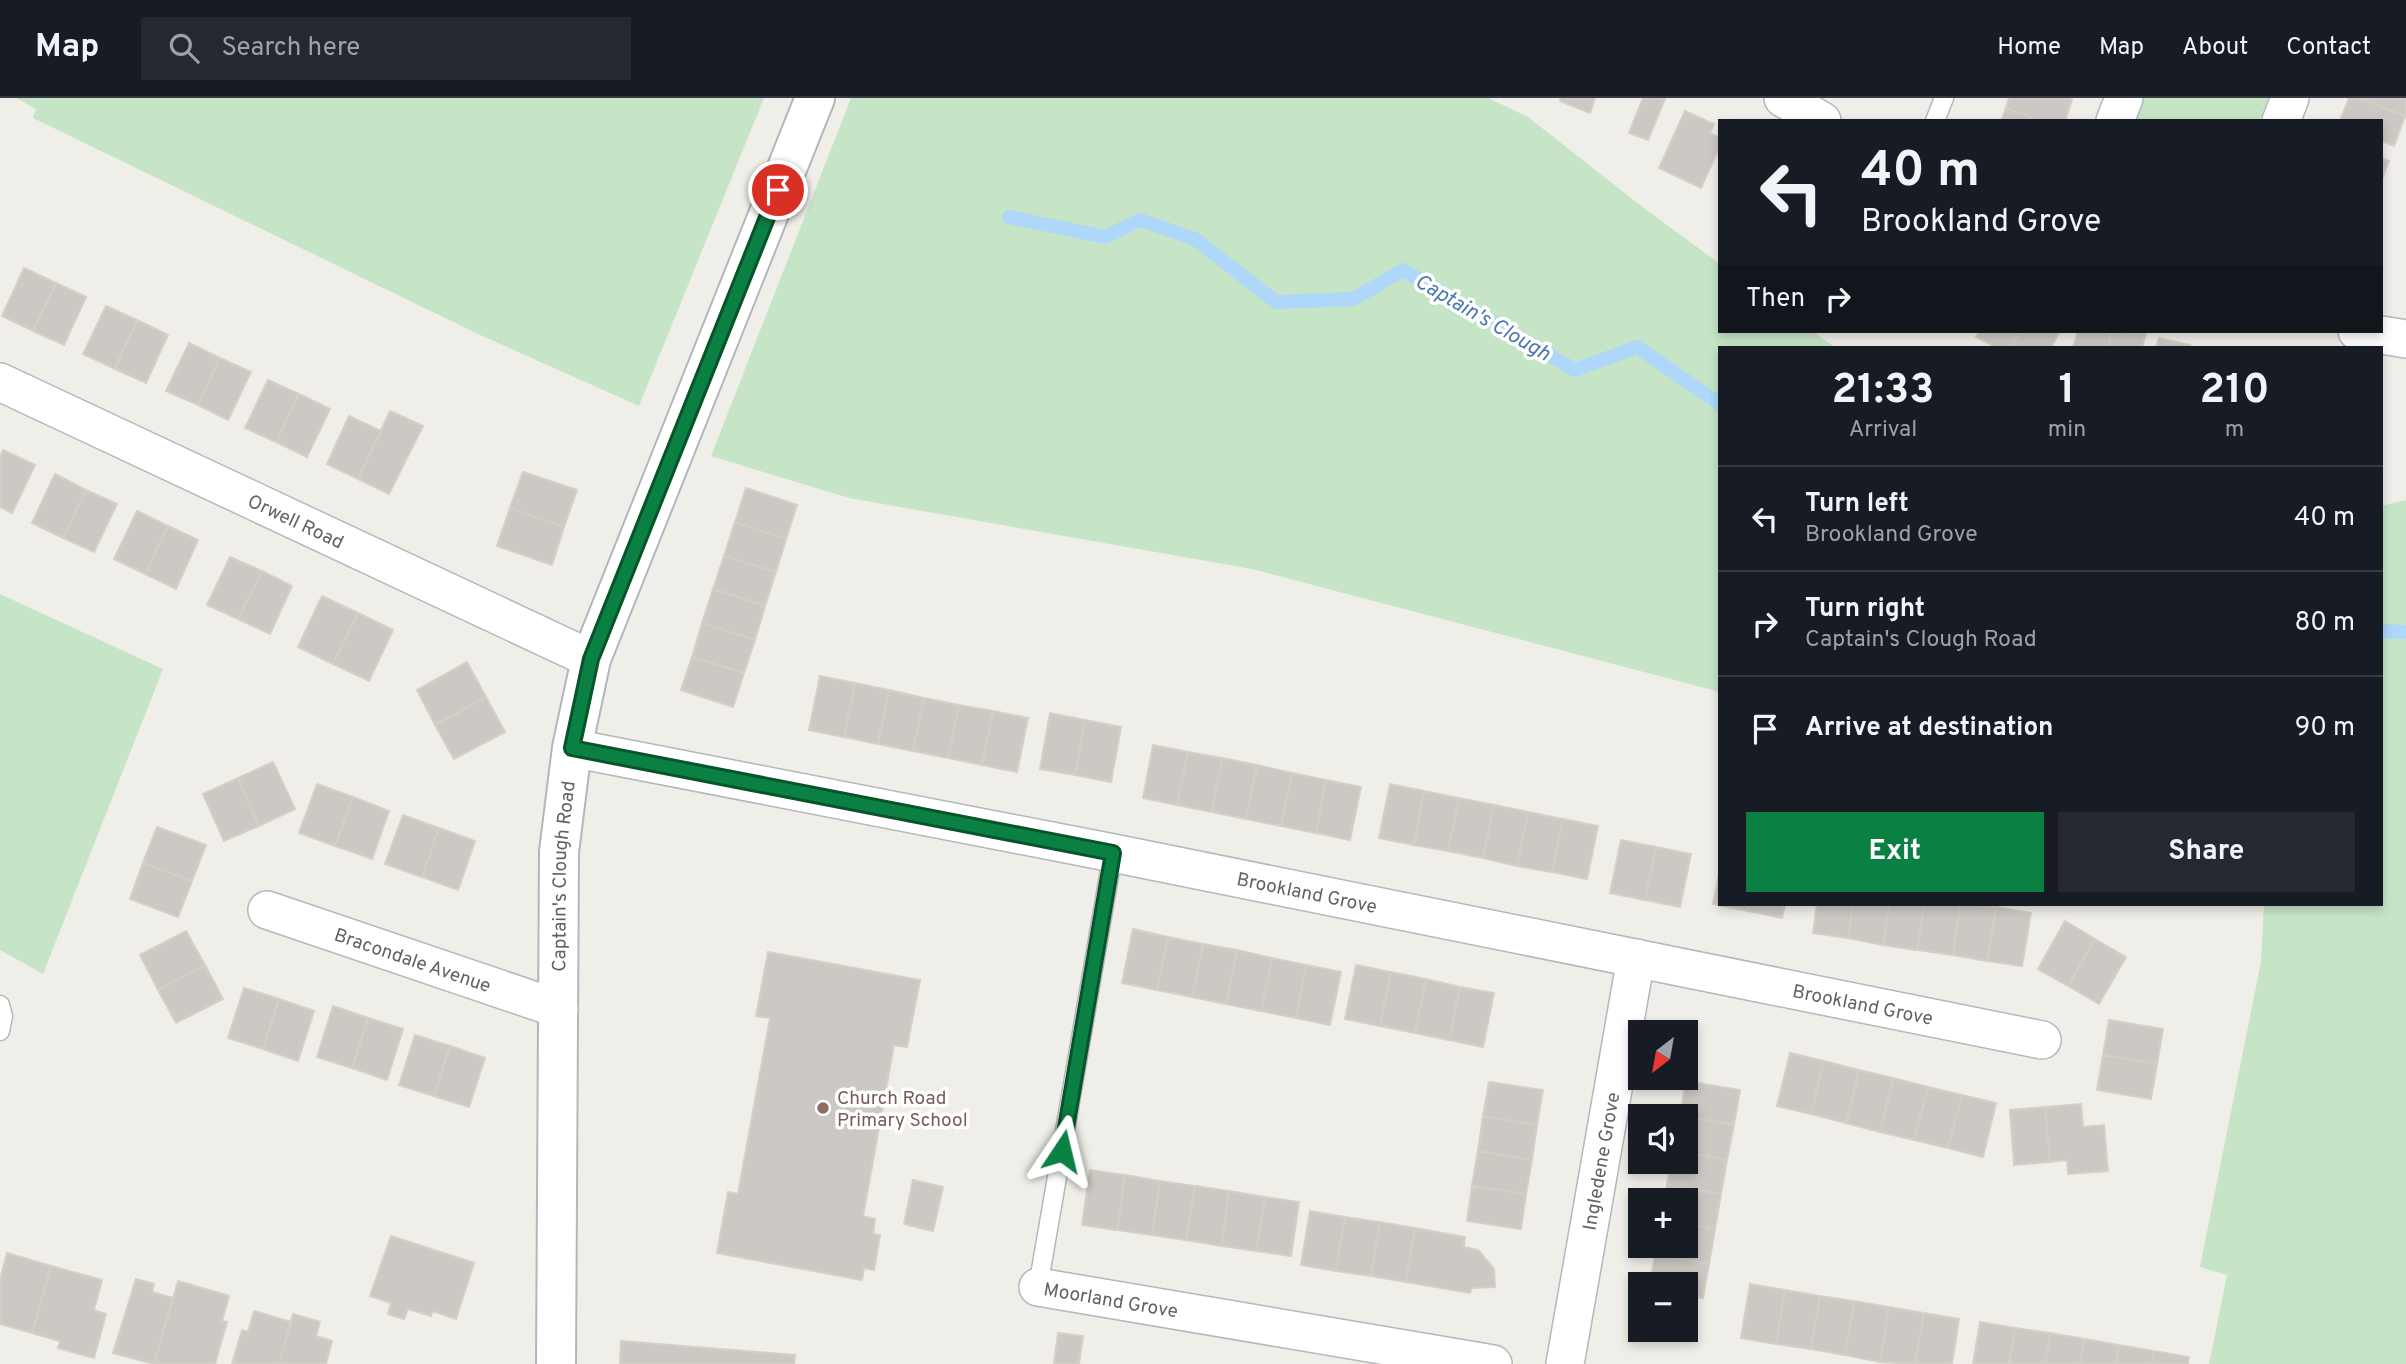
<!DOCTYPE html>
<meta charset="utf-8">
<style>
:root{--surface:#171b24;--page:#242831;--text:#f1f3f6;--muted:#9ea1a6;--line:#363941;--accent:#0b8043}
body{margin:0;font-family:Overpass,sans-serif;background:var(--page);color:var(--text);height:100vh;display:flex;flex-direction:column;font-size:26px;white-space:nowrap}
*{box-sizing:border-box;margin:0}
p{font-size:23px;color:var(--muted)}
.icon{flex:none;width:38px;height:38px;fill:none;stroke:currentColor;stroke-width:2;stroke-linecap:round;stroke-linejoin:round}
.map{position:relative;flex:1;overflow:hidden}
.sheet{position:absolute;left:1718px;top:248px;width:665px;height:560px;display:flex;flex-direction:column;background:var(--surface);border-radius:0px;box-shadow:0 4px 10px #0003}
.sheet>*{flex:none}
.top-card{position:absolute;left:1718px;top:21px;width:665px;height:214px;border-radius:0px;box-shadow:0 4px 10px #0003;background:#171b24;color:var(--text);overflow:hidden}
.needle{width:46px;rotate:211deg}
.fabs{position:absolute;left:1628px;top:922px;display:grid;gap:14px}
.fabs a{display:grid;place-items:center;width:70px;height:70px;border-radius:0px;background:var(--surface);box-shadow:0 4px 10px #0003;font-size:35px}
.pin{position:absolute;display:grid;place-items:center;width:60px;height:60px;color:#fff;margin:-30px;border:4px solid #fff;border-radius:50%;box-shadow:0 2px 7px #0007}
.me{position:absolute;width:77px;margin:-38px;rotate:10deg;stroke-linejoin:round;filter:drop-shadow(0 0 5px #0008)}
.turn{display:flex;align-items:center;gap:24px;height:147px;padding:0 28px;font-size:32px}
.turn .icon{width:91px;height:91px;stroke-width:2.5}
.turn b{display:block;font-size:49px;line-height:60px}
.then{display:flex;align-items:center;height:66px;padding:0 28px;background:#0003;gap:14px;font-size:26px}
.eta{display:flex;justify-content:space-evenly;align-items:center;height:119px;text-align:center}
.eta b{font-size:42px;font-weight:700;line-height:49px}
.primary-button{display:flex;gap:14px;margin-top:auto;padding:14px 28px}
.primary-button a{flex:1;height:80px;border-radius:0px;background:var(--accent);color:#fff;font-size:28px;font-weight:700;line-height:80px;text-align:center}
.primary-button a+a{background:var(--page);color:var(--text)}
ul{padding:0;list-style:none}
li{display:flex;align-items:center;gap:21px;height:105px;padding:0 28px;border-top:2px solid var(--line)}
li div{flex:1}
li b{display:block;font-size:26px}
li em{font-style:normal}
header{display:flex;align-items:center;gap:42px;box-sizing:border-box;height:98px;padding:0 35px;background:var(--surface);border-bottom:2px solid var(--line)}
header strong{font-size:33px}
nav{display:flex;gap:38px;margin-inline-start:auto;font-size:24px}
.search{width:490px;height:63px;background:var(--page);display:flex;align-items:center;gap:18px;box-sizing:border-box;padding:0 24px;border-radius:0px;color:var(--muted);font-size:26px}
.map>svg:first-child{display:block}
</style>
<header>
<strong>Map</strong>
<div class="search"><svg class="icon" aria-label="search" viewBox="0 0 24 24"><circle cx="10" cy="10" r="6"/><path d="M15 15l6 6"/></svg>Search here</div>
<nav><a>Home</a><a>Map</a><a>About</a><a>Contact</a></nav>
</header>
<div class="map">
<svg width="2406" height="1266" viewBox="0 0 2406 1266">
<rect width="100%" height="100%" fill="#f0eee8"/>
<path fill="#c6e5c7" d="M 16,0 L 764,0 L 639,308 L 478,236 L 33,20 L 36,11 Z
M 851,0 L 1488,0 L 1528,19 L 1640,107 L 1720,166 L 1720,233 L 1812,233 L 1836,250 L 1720,250 L 1720,594 L 1252,471 L 849,400 L 711,358 Z
M 2143,0 L 2269,0 L 2259,23 L 2134,23 Z
M 2406,402 L 2406,1266 L 2209,1266 L 2227,1177 L 2200,1169 L 2261,864 L 2264,807 L 2382,807 L 2382,408 Z
M 0,496 L 163,571 L 43,876 L 0,852 Z"/>
<g fill="none" stroke-linecap="round" stroke-linejoin="round">
<path stroke="#aed7fa" stroke-width="14" d="M 1009,119 L 1105,139 L 1140,122 L 1195,141 L 1276,204 L 1354,201 L 1403,172 L 1575,272 L 1637,249 L 1720,306
M 2382,533 L 2406,534"/>
</g>
<path fill="#ccc9c4" stroke="#d4d0c6" stroke-width="2" d="M 1561,0 L 1595,0 L 1590,15 L 1560,3 Z
M 1643,0 L 1665,1 L 1648,42 L 1629,35 Z
M 2009,0 L 2068,0 L 2072,2 L 2065,23 L 2040,23 L 2006,10 Z
M 2349,0 L 2359,0 L 2405,18 L 2394,48 L 2382,43 L 2382,23 L 2340,23 Z
M 2359,0 L 2406,0 L 2406,19 L 2405,18 Z
M 2006,10 L 2040,23 L 2001,23 Z
M 1685,13 L 1714,26 L 1710,35 L 1720,40 L 1720,48 L 1701,90 L 1659,70 Z
M 2382,60 L 2389,63 L 2382,81 Z
M 24,170 L 56,185 L 33,233 L 2,218 Z
M 56,185 L 86,199 L 64,247 L 33,233 Z
M 106,208 L 137,222 L 115,271 L 83,256 Z
M 137,222 L 168,237 L 146,285 L 115,271 Z
M 1980,233 L 2020,233 L 2011,250 L 1998,250 L 1976,239 Z
M 2020,233 L 2060,233 L 2051,250 L 2011,250 Z
M 2078,233 L 2112,233 L 2108,250 L 2073,250 Z
M 2112,233 L 2146,235 L 2142,250 L 2108,250 Z
M 2159,240 L 2190,247 L 2189,250 L 2156,250 Z
M 189,245 L 220,260 L 198,307 L 166,293 Z
M 220,260 L 251,274 L 228,322 L 198,307 Z
M 268,282 L 299,296 L 276,344 L 245,330 Z
M 299,296 L 330,311 L 307,359 L 276,344 Z
M 390,313 L 423,328 L 389,396 L 358,381 Z
M 349,318 L 381,333 L 358,381 L 327,366 Z
M 3,352 L 35,367 L 12,415 L 0,409 L 0,359 Z
M 523,374 L 577,392 L 564,429 L 510,410 Z
M 55,376 L 86,392 L 63,440 L 32,425 Z
M 746,390 L 797,407 L 786,441 L 735,424 Z
M 86,392 L 117,406 L 94,454 L 63,440 Z
M 510,410 L 564,429 L 552,467 L 497,448 Z
M 137,413 L 168,428 L 145,476 L 114,461 Z
M 735,424 L 786,441 L 776,474 L 724,458 Z
M 168,428 L 198,442 L 176,491 L 145,476 Z
M 724,458 L 776,474 L 765,508 L 713,491 Z
M 230,459 L 262,473 L 238,521 L 207,507 Z
M 262,473 L 292,488 L 270,536 L 238,521 Z
M 713,491 L 765,508 L 755,542 L 702,525 Z
M 322,498 L 358,515 L 333,566 L 298,549 Z
M 358,515 L 393,532 L 369,583 L 333,566 Z
M 702,525 L 755,542 L 744,575 L 692,559 Z
M 692,559 L 744,575 L 733,609 L 681,592 Z
M 467,564 L 486,599 L 435,627 L 417,592 Z
M 820,578 L 855,585 L 844,639 L 809,632 Z
M 855,585 L 889,592 L 878,646 L 844,639 Z
M 889,592 L 924,600 L 913,653 L 878,646 Z
M 486,599 L 505,634 L 454,661 L 435,627 Z
M 924,600 L 959,607 L 948,660 L 913,653 Z
M 959,607 L 993,613 L 982,667 L 948,660 Z
M 993,613 L 1028,620 L 1017,674 L 982,667 Z
M 1050,615 L 1085,622 L 1075,677 L 1040,671 Z
M 1085,622 L 1121,629 L 1111,684 L 1075,677 Z
M 1153,647 L 1188,654 L 1177,707 L 1143,700 Z
M 1188,654 L 1222,660 L 1212,714 L 1177,707 Z
M 1222,660 L 1257,667 L 1246,721 L 1212,714 Z
M 273,664 L 295,711 L 259,728 L 238,680 Z
M 1257,667 L 1292,675 L 1281,728 L 1246,721 Z
M 1292,675 L 1326,682 L 1316,735 L 1281,728 Z
M 238,680 L 259,728 L 224,743 L 203,696 Z
M 1326,682 L 1361,689 L 1350,742 L 1316,735 Z
M 317,686 L 353,699 L 335,748 L 299,735 Z
M 1390,686 L 1424,693 L 1414,747 L 1379,740 Z
M 1424,693 L 1459,700 L 1448,753 L 1414,747 Z
M 353,699 L 389,713 L 372,761 L 335,748 Z
M 1459,700 L 1494,707 L 1483,760 L 1448,753 Z
M 1494,707 L 1528,714 L 1517,768 L 1483,760 Z
M 1528,714 L 1563,721 L 1552,774 L 1517,768 Z
M 403,717 L 439,730 L 422,779 L 385,766 Z
M 1563,721 L 1598,728 L 1587,781 L 1552,774 Z
M 157,729 L 206,747 L 192,783 L 143,765 Z
M 439,730 L 475,743 L 458,792 L 422,779 Z
M 1621,742 L 1656,749 L 1645,802 L 1610,795 Z
M 1656,749 L 1691,756 L 1680,809 L 1645,802 Z
M 143,765 L 192,783 L 178,819 L 130,801 Z
M 1720,771 L 1720,807 L 1749,807 L 1748,813 L 1713,806 Z
M 1749,807 L 1785,807 L 1782,820 L 1748,813 Z
M 1817,807 L 1853,807 L 1848,840 L 1813,835 Z
M 1853,807 L 1889,807 L 1883,847 L 1848,840 Z
M 1889,807 L 1924,807 L 1917,852 L 1883,847 Z
M 1924,807 L 1960,807 L 1953,857 L 1917,852 Z
M 1960,807 L 1996,809 L 1987,863 L 1953,857 Z
M 1996,809 L 2031,815 L 2022,868 L 1987,863 Z
M 2065,823 L 2095,841 L 2068,888 L 2038,871 Z
M 1133,831 L 1168,839 L 1157,892 L 1122,885 Z
M 186,833 L 205,867 L 158,892 L 140,857 Z
M 1168,839 L 1203,846 L 1192,899 L 1157,892 Z
M 2095,841 L 2126,859 L 2099,906 L 2068,888 Z
M 1203,846 L 1237,852 L 1226,906 L 1192,899 Z
M 1237,852 L 1272,860 L 1261,913 L 1226,906 Z
M 768,854 L 920,882 L 907,949 L 894,947 L 863,1118 L 875,1121 L 873,1136 L 880,1137 L 874,1172 L 864,1170 L 862,1182 L 717,1155 L 728,1094 L 738,1096 L 770,920 L 756,918 Z
M 1272,860 L 1306,867 L 1296,920 L 1261,913 Z
M 205,867 L 223,901 L 176,925 L 158,892 Z
M 1306,867 L 1341,874 L 1330,927 L 1296,920 Z
M 1356,867 L 1391,874 L 1380,928 L 1345,921 Z
M 1391,874 L 1426,881 L 1415,935 L 1380,928 Z
M 1426,881 L 1460,889 L 1449,942 L 1415,935 Z
M 1460,889 L 1494,895 L 1483,949 L 1449,942 Z
M 244,890 L 279,901 L 263,951 L 228,940 Z
M 279,901 L 314,913 L 298,963 L 263,951 Z
M 333,908 L 368,920 L 352,970 L 317,959 Z
M 368,920 L 403,931 L 387,982 L 352,970 Z
M 2109,922 L 2163,931 L 2157,966 L 2103,957 Z
M 415,937 L 450,948 L 434,998 L 399,987 Z
M 450,948 L 485,960 L 469,1009 L 434,998 Z
M 1790,955 L 1824,963 L 1811,1016 L 1777,1008 Z
M 2103,957 L 2157,966 L 2151,1001 L 2097,992 Z
M 1824,963 L 1859,972 L 1846,1025 L 1811,1016 Z
M 1859,972 L 1893,980 L 1880,1034 L 1846,1025 Z
M 1893,980 L 1928,989 L 1914,1042 L 1880,1034 Z
M 1686,983 L 1740,992 L 1734,1027 L 1680,1017 Z
M 1489,984 L 1543,992 L 1537,1027 L 1483,1018 Z
M 1928,989 L 1962,997 L 1948,1050 L 1914,1042 Z
M 1962,997 L 1996,1005 L 1983,1059 L 1948,1050 Z
M 2081,1006 L 2083,1029 L 2104,1027 L 2108,1073 L 2068,1076 L 2067,1062 L 2050,1064 L 2045,1009 Z
M 2045,1009 L 2050,1064 L 2014,1067 L 2010,1012 Z
M 1680,1017 L 1734,1027 L 1727,1062 L 1685,1054 L 1685,1018 Z
M 1483,1018 L 1537,1027 L 1532,1062 L 1478,1053 Z
M 1478,1053 L 1532,1062 L 1526,1096 L 1472,1088 Z
M 1685,1054 L 1727,1062 L 1721,1096 L 1667,1087 L 1671,1064 L 1685,1064 Z
M 1090,1072 L 1125,1077 L 1117,1132 L 1082,1127 Z
M 1125,1077 L 1160,1083 L 1152,1137 L 1117,1132 Z
M 913,1082 L 943,1089 L 933,1133 L 904,1126 Z
M 1160,1083 L 1195,1088 L 1186,1142 L 1152,1137 Z
M 1667,1087 L 1721,1096 L 1715,1131 L 1685,1126 L 1685,1102 L 1665,1102 Z
M 1195,1088 L 1229,1093 L 1222,1148 L 1186,1142 Z
M 1472,1088 L 1526,1096 L 1521,1131 L 1467,1123 Z
M 1229,1093 L 1265,1099 L 1256,1153 L 1222,1148 Z
M 1265,1099 L 1299,1104 L 1291,1158 L 1256,1153 Z
M 1310,1113 L 1345,1119 L 1336,1173 L 1301,1167 Z
M 1345,1119 L 1380,1124 L 1371,1178 L 1336,1173 Z
M 1380,1124 L 1415,1130 L 1406,1184 L 1371,1178 Z
M 1685,1126 L 1715,1131 L 1709,1166 L 1655,1156 L 1657,1148 L 1685,1148 Z
M 1415,1130 L 1465,1139 L 1464,1149 L 1478,1152 L 1494,1171 L 1495,1189 L 1472,1190 L 1470,1195 L 1406,1184 Z
M 391,1138 L 474,1165 L 456,1221 L 432,1213 L 431,1218 L 408,1211 L 404,1221 L 388,1216 L 391,1205 L 370,1198 Z
M 7,1155 L 51,1168 L 32,1235 L 0,1226 L 0,1182 Z
M 1655,1156 L 1709,1166 L 1703,1200 L 1685,1197 L 1685,1186 L 1650,1186 Z
M 51,1168 L 102,1182 L 94,1212 L 106,1216 L 94,1260 L 58,1250 L 60,1243 L 32,1235 Z
M 136,1181 L 154,1186 L 152,1194 L 173,1200 L 154,1266 L 113,1255 Z
M 178,1183 L 229,1198 L 222,1223 L 227,1224 L 215,1266 L 154,1266 Z
M 1750,1186 L 1785,1192 L 1776,1246 L 1741,1240 Z
M 1785,1192 L 1820,1198 L 1811,1251 L 1776,1246 Z
M 1820,1198 L 1854,1203 L 1845,1257 L 1811,1251 Z
M 1854,1203 L 1889,1209 L 1880,1264 L 1845,1257 Z
M 1889,1209 L 1924,1215 L 1915,1266 L 1880,1264 Z
M 254,1213 L 291,1224 L 279,1266 L 232,1266 L 242,1232 L 248,1234 Z
M 1924,1215 L 1959,1221 L 1952,1266 L 1915,1266 Z
M 293,1216 L 320,1224 L 316,1238 L 332,1243 L 326,1266 L 279,1266 Z
M 1980,1224 L 2015,1230 L 2009,1266 L 1973,1266 Z
M 2015,1230 L 2050,1235 L 2045,1266 L 2009,1266 Z
M 1058,1235 L 1083,1238 L 1079,1266 L 1054,1266 Z
M 2050,1235 L 2085,1241 L 2080,1266 L 2045,1266 Z
M 2085,1241 L 2119,1247 L 2116,1266 L 2080,1266 Z
M 621,1243 L 795,1257 L 794,1266 L 620,1266 Z
M 2119,1247 L 2154,1253 L 2152,1266 L 2116,1266 Z
M 2154,1253 L 2189,1259 L 2188,1266 L 2152,1266 Z"/>
<g fill="none" stroke-linecap="round" stroke-linejoin="round">
<g stroke="#b5b7bb" stroke-width="21">
<path id="lane" d="M 1935,23 L 1944,0
M 0,907 L 3,918 L 0,933
M 1038,1189 L 1113,755"/>
</g>
<g stroke="#b5b7bb" stroke-width="40">
<g id="street">
<path d="M 1783,0 L 1822,23"/>
<path d="M 2115,23 L 2124,0"/>
<path d="M 2281,23 L 2290,0"/>
<path d="M 2357,233 L 2406,241"/>
<path id="s1" d="M 0,284 L 591,561"/>
<path id="s2" d="M 572,650 L 1113,755 L 2042,942"/>
<path id="s3" d="M 267,812 L 559,911"/>
<path id="s4" d="M 1038,1189 L 1493,1266"/>
<path id="s5" d="M 1565,1266 L 1636,860"/>
</g>
</g>
<g stroke="#b4b6bb" stroke-width="42">
<g id="secondary">
<path id="s6" d="M 556,1266 L 559,754 L 572,650 L 591,561 L 815,0"/>
</g>
</g>
<use href="#lane" stroke="#fff" stroke-width="18"/>
<use href="#street" stroke="#fff" stroke-width="37"/>
<use href="#secondary" stroke="#fff" stroke-width="38"/>
</g>
<g fill="none" stroke-linecap="round" stroke-linejoin="round">
<g stroke="#07532c" stroke-width="18">
<path id="route" d="M 778,92 L 591,561 L 572,650 L 1113,755 L 1062,1053"/>
</g>
<use href="#route" stroke="#0b8043" stroke-width="12"/>
</g>
<circle fill="#8d6e63" stroke="#fff" stroke-width="2.5" cx="823" cy="1010" r="7"/>
<g text-anchor="middle" stroke-width="7" stroke-linejoin="round" paint-order="stroke">
<g font-size="19" fill="#5f6267" stroke="#fff">
<text dy="7" stroke="none"><textPath href="#s1" startOffset="327">Orwell Road</textPath></text>
<text dy="7" stroke="none"><textPath href="#s6" startOffset="488">Captain's Clough Road</textPath></text>
<text dy="7" stroke="none"><textPath href="#s2" startOffset="749">Brookland Grove</textPath></text>
<text dy="7" stroke="none"><textPath href="#s3" startOffset="154">Bracondale Avenue</textPath></text>
<text dy="7" stroke="none"><textPath href="#s2" startOffset="1316">Brookland Grove</textPath></text>
<text dy="7" stroke="none"><textPath href="#s5" startOffset="206">Ingledene Grove</textPath></text>
<text dy="7" stroke="none"><textPath href="#s4" startOffset="74">Moorland Grove</textPath></text>
</g>
<g font-size="19" fill="#785e54" stroke="#fff" text-anchor="start">
<text x="837" y="1006">Church Road<tspan x="837" dy="22">Primary School</tspan></text>
</g>
<g font-size="21" font-style="italic" fill="#4b78ac" stroke="#fff">
<text transform="translate(1483 219) rotate(30)" y="7">Captain's Clough</text>
</g>
</g>
</svg>
<div class="fabs">
<a><svg class="needle" viewBox="-14 -14 28 28"><path d="M0-13l5 13h-10z" fill="#e53935"/><path d="M0 13l5-13h-10z" fill="#9ea1a6"/></svg></a>
<a><svg class="icon" aria-label="sound" viewBox="0 0 24 24"><path d="M4 9h4l5-4v14l-5-4H4zM17 9q2 3 0 6"/></svg></a>
<a>+</a>
<a>−</a>
</div>
<div class="pin" style="left:778px;top:92px;background:#d93025"><svg class="icon" aria-label="arrive" viewBox="0 0 24 24"><path d="M6 21V4h12l-3 4 3 4H6"/></svg></div>
<svg class="me" style="left:1062px;top:1053px" viewBox="-20 -20 40 40"><path d="M0-17L14 15 0 8-14 15z" fill="#0b8043" stroke="#fff" stroke-width="4"/></svg>
<div class="top-card">
<div class="turn"><svg class="icon" aria-label="left" viewBox="0 0 24 24"><path d="M17 20v-9H6M10 6l-5 5 5 5"/></svg><div><b>40 m</b>Brookland Grove</div></div>
<div class="then">Then<svg class="icon" aria-label="right" viewBox="0 0 24 24"><path d="M7 20v-9h11M14 6l5 5-5 5"/></svg></div>
</div>
<section class="sheet">
<div class="eta">
<div><b>21:33</b><p>Arrival</p></div>
<div><b>1</b><p>min</p></div>
<div><b>210</b><p>m</p></div>
</div>
<ul>
<li><svg class="icon" aria-label="left" viewBox="0 0 24 24"><path d="M17 20v-9H6M10 6l-5 5 5 5"/></svg><div><b>Turn left</b><p>Brookland Grove</p></div><em>40 m</em></li>
<li><svg class="icon" aria-label="right" viewBox="0 0 24 24"><path d="M7 20v-9h11M14 6l5 5-5 5"/></svg><div><b>Turn right</b><p>Captain's Clough Road</p></div><em>80 m</em></li>
<li><svg class="icon" aria-label="arrive" viewBox="0 0 24 24"><path d="M6 21V4h12l-3 4 3 4H6"/></svg><div><b>Arrive at destination</b></div><em>90 m</em></li>
</ul>
<div class="primary-button"><a>Exit</a><a>Share</a></div>
</section>
</div>
